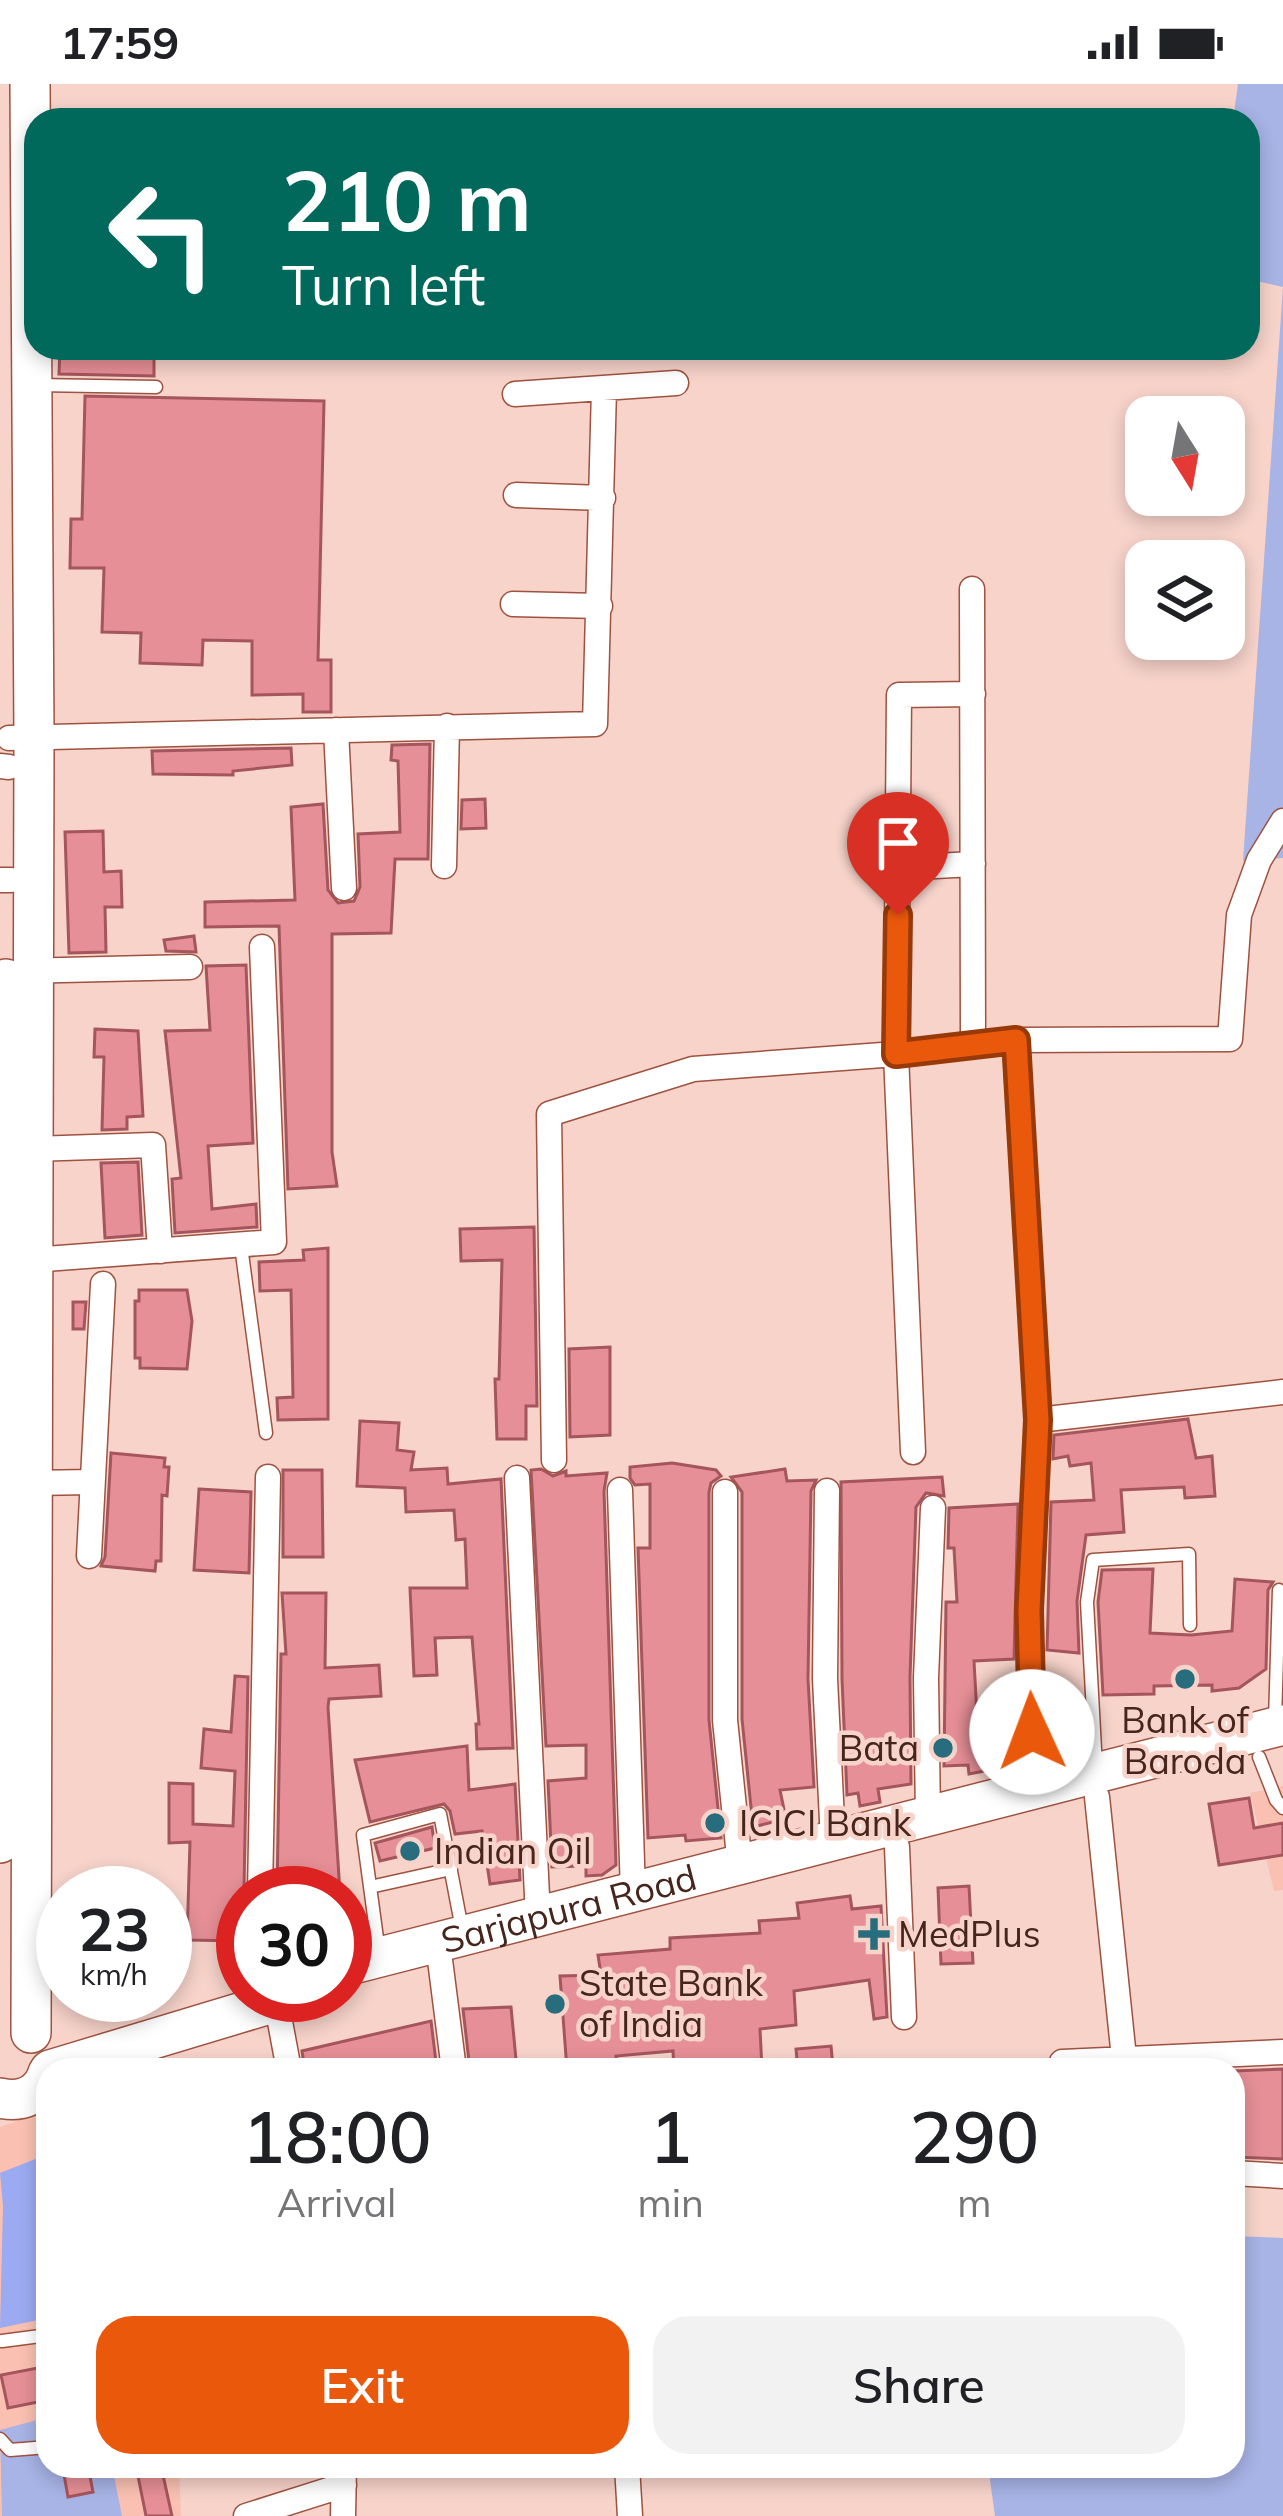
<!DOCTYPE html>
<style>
:root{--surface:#fff;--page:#f2f2f2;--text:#202124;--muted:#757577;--accent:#ea580c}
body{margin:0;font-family:Mulish,sans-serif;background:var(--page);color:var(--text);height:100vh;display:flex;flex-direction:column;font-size:45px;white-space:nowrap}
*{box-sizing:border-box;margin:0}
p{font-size:39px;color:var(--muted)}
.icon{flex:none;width:66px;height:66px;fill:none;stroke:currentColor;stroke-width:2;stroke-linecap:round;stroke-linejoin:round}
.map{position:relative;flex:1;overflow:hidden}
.details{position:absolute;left:36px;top:1974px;width:1209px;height:420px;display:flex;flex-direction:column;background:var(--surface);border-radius:36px;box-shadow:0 6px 18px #0003}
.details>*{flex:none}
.banner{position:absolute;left:24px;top:24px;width:1236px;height:252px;border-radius:36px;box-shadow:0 6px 18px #0003;background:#00695c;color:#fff;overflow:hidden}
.needle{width:78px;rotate:169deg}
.tools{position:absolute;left:1125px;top:312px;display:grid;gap:24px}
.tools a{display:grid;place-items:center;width:120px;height:120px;border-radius:24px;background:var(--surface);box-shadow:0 6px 18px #0003;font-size:60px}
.speed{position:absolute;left:36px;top:1782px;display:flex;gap:24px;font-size:60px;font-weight:700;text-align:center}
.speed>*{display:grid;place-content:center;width:156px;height:156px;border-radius:50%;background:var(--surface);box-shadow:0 6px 18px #0003;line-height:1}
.speed small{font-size:30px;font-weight:400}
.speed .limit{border:18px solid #d22;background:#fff;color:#111}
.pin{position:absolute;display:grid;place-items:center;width:102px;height:102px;color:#fff;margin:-123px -51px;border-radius:50% 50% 50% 0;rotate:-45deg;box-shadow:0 0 12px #0007}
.pin .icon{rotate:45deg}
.me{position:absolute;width:132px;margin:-66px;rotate:358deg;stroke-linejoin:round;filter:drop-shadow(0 0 9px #0008)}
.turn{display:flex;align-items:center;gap:42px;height:252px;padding:0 60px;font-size:54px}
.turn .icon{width:156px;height:156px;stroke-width:2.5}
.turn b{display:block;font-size:84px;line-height:102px}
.eta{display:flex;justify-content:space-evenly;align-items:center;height:204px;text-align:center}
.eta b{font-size:72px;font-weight:600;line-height:84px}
.button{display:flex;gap:24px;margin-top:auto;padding:24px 60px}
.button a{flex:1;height:138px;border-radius:36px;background:var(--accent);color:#fff;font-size:48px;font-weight:600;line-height:138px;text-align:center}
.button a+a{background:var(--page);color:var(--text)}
.status{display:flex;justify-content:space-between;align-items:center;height:84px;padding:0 60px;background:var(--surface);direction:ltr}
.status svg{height:33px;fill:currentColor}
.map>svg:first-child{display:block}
</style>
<div class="status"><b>17:59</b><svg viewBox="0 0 49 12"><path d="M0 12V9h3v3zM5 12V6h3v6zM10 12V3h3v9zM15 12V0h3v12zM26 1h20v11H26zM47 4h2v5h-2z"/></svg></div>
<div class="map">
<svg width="1283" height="2432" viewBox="0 0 1283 2432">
<rect width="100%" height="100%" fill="#f7d3ca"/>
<path fill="#fac1b2" d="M 1283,1702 L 1283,1806 L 1274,1807 L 1250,1709 Z
M 48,2026 L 48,2382 L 179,2382 L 181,2432 L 0,2432 L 0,2043 Z"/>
<path fill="#a8b3e6" d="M 1238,0 L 1283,0 L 1283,774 L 1243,777 L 1283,203 L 1248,195 L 1248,36 L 1233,36 Z
M 1233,2152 L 1283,2154 L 1283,2432 L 995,2432 L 988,2382 L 1233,2382 Z
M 48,2333 L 48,2382 L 112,2382 L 122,2432 L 2,2432 L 0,2346 Z"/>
<path fill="#9caaf2" d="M 48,2070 L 48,2234 L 0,2244 L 3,2122 L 0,2089 Z"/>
<path fill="#e68f96" stroke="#a5555c" stroke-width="3" d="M 60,264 L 154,264 L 154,292 L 59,290 Z
M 85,312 L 324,317 L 318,576 L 331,576 L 331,628 L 303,628 L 303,610 L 252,611 L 252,557 L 203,556 L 202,581 L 140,579 L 141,549 L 102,548 L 104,484 L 70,484 L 71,435 L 82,435 Z
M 430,660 L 428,775 L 395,775 L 391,849 L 332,850 L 332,1068 L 337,1102 L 288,1105 L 279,842 L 205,843 L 205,818 L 295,816 L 291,723 L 323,720 L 328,806 L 338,819 L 354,817 L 360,803 L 358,750 L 400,748 L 398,677 L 391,676 L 392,661 Z
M 291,664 L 292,681 L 233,687 L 233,691 L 153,690 L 152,667 Z
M 485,715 L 486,744 L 461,745 L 462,716 Z
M 103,747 L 104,788 L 121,787 L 122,823 L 105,823 L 106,868 L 69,869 L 65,748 Z
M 194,852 L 196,868 L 166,867 L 164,856 Z
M 246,881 L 253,1059 L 208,1062 L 212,1125 L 256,1120 L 257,1143 L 175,1149 L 172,1095 L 181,1094 L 165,947 L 210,946 L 206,882 Z
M 95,945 L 138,947 L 143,1032 L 127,1033 L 127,1045 L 102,1046 L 104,973 L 94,973 Z
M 138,1078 L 142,1151 L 105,1154 L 101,1079 Z
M 534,1143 L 537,1322 L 526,1322 L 526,1355 L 497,1355 L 495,1295 L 499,1295 L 502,1176 L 461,1177 L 460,1145 Z
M 328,1164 L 328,1335 L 278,1336 L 277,1314 L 293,1313 L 291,1206 L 260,1207 L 259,1178 L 304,1176 L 303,1166 Z
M 139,1206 L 187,1206 L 192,1237 L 187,1285 L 140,1284 L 140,1274 L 135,1274 L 135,1217 L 139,1217 Z
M 73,1218 L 86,1218 L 84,1245 L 73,1245 Z
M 610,1263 L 610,1351 L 570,1353 L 569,1265 Z
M 1188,1335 L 1196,1374 L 1212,1372 L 1215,1412 L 1185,1414 L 1184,1403 L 1121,1406 L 1124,1448 L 1086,1451 L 1077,1517 L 1079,1569 L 1047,1566 L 1051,1418 L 1094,1416 L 1091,1379 L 1070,1382 L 1068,1372 L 1053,1375 L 1054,1351 Z
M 360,1337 L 399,1339 L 397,1366 L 414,1368 L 411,1386 L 447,1384 L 448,1400 L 501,1395 L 513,1664 L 477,1665 L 476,1640 L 479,1640 L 472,1553 L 435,1554 L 437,1591 L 414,1592 L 410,1504 L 467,1504 L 465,1455 L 456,1456 L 454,1426 L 406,1428 L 405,1404 L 357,1402 Z
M 111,1369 L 165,1374 L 164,1383 L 169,1383 L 167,1412 L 162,1411 L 161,1477 L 156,1477 L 155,1487 L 101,1482 L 105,1473 Z
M 672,1379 L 716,1386 L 721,1392 L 711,1399 L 709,1408 L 709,1636 L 721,1754 L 686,1757 L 685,1751 L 648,1754 L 638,1464 L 650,1464 L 650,1400 L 635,1401 L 630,1394 L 630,1383 Z
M 541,1385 L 553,1392 L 566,1387 L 566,1392 L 607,1389 L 604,1407 L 616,1781 L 602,1791 L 586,1792 L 586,1782 L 552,1783 L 548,1697 L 586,1694 L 586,1661 L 546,1662 L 531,1386 Z
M 785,1385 L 787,1397 L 816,1396 L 811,1407 L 808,1595 L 814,1703 L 780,1706 L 786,1735 L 753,1743 L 742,1635 L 742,1408 L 731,1393 Z
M 283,1386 L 322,1386 L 323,1473 L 283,1473 Z
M 942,1393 L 944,1412 L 926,1409 L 916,1423 L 910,1593 L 911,1700 L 878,1705 L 880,1718 L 860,1722 L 858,1709 L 847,1711 L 842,1595 L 841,1398 Z
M 199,1405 L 251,1408 L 249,1489 L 194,1486 Z
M 1018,1420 L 1014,1575 L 974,1577 L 977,1632 L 1015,1631 L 1016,1681 L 969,1690 L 968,1681 L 944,1682 L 946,1518 L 957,1518 L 954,1464 L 948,1464 L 949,1424 Z
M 1153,1485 L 1150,1549 L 1191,1551 L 1232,1547 L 1235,1495 L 1273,1498 L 1268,1506 L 1266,1585 L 1239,1604 L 1212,1607 L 1212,1601 L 1154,1602 L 1154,1610 L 1103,1611 L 1098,1518 L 1102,1486 Z
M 282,1509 L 326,1509 L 325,1584 L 379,1581 L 381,1612 L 329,1615 L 328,1623 L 340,1809 L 277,1809 L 281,1570 L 286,1570 Z
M 235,1592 L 248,1593 L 243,1857 L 187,1856 L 190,1758 L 169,1759 L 169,1699 L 193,1700 L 193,1740 L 233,1742 L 235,1687 L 201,1684 L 204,1645 L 231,1648 Z
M 1083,1638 L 1084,1662 L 1079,1662 L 1079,1669 L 1050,1671 L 1049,1641 Z
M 467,1662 L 469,1706 L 515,1700 L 520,1796 L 490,1800 L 482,1747 L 455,1750 L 450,1727 L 444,1720 L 370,1738 L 355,1676 Z
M 1249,1714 L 1254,1744 L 1283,1739 L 1283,1771 L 1219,1781 L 1209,1720 Z
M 432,1743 L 435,1764 L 380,1777 L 375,1759 Z
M 969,1802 L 973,1879 L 941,1880 L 938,1804 Z
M 850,1812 L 852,1825 L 881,1822 L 887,1933 L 874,1935 L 869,1896 L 794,1907 L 796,1941 L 760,1945 L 762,1985 L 674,1986 L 673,1967 L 616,1972 L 617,1986 L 567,1986 L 560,1892 L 601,1891 L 598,1871 L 670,1865 L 670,1854 L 760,1849 L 759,1837 L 799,1834 L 797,1819 Z
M 511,1923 L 517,1986 L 470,1986 L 463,1925 Z
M 431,1937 L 437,1986 L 305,1986 L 302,1967 Z
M 831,1962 L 833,1983 L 798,1986 L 796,1965 Z
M 1283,1985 L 1283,2075 L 1233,2073 L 1233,1987 Z
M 48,2282 L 48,2316 L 8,2324 L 1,2291 Z
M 88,2382 L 93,2408 L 68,2413 L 63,2385 Z
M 136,2382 L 161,2382 L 172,2432 L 146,2432 Z"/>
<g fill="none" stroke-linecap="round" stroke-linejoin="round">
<g stroke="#9e523f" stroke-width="15">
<path id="service" d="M 37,301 L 156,303
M 241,1162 L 266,1349
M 1275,1636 L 1279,1506
M 1259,1673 L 1276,1716 L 1283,1724
M 1096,1684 L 1087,1518 L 1093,1476 L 1189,1470 L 1190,1541
M 370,1803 L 451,1785
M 379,1869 L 363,1751 L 440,1730 L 462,1845
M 2,2257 L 48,2251
M 0,2355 L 10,2366 L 48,2363"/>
</g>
<g stroke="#9e523f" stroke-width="27">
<path id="minor" d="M 515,310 L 676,299
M 516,411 L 603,414
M 972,505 L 973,960
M 513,520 L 600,522
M 336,646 L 344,804
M 9,654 L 595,640 L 604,305
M 0,682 L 9,683
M 444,782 L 447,642
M 898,784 L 973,780
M 0,796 L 11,796
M 20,887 L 190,883
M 1015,956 L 1038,1336 L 1029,1527 L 1034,1706
M 33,1065 L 153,1061 L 160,1167
M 32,1176 L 274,1158 L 262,863
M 1038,1336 L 1283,1308
M 913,1368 L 896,970 L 899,611 L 973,610
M 554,1376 L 549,1030 L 693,985 L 896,970 L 1015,956 L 1230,955 L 1239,831 L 1259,776 L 1283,737
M 517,1394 L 538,1833
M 31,1399 L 92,1398
M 620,1406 L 633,1809
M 827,1407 L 825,1595 L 833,1757
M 725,1408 L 725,1636 L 740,1782
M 89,1472 L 103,1200
M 1097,1713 L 1124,1974
M 928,1733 L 926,1594 L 933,1424
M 897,1763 L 904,1933
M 260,1809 L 268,1393
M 440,1876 L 454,1986
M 275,1911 L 289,1986
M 1062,1986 L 1062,1978 L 1283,1968
M 1233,2089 L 1283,2092
M 627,2382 L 630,2432
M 246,2432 L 344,2401
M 343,2432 L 344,2382"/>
</g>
<g stroke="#9e523f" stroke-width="42">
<g id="primary">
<path d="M 30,0 L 34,654 L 31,1949"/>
<path d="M 0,1759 L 6,895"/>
<path id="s1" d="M 345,1882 L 1283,1641"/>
<path d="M 50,1986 L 299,1911"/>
<path d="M 0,2014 C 22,2019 41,2011 48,1989"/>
</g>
</g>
<use href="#service" stroke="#fff" stroke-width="12"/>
<use href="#minor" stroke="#fff" stroke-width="24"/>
<use href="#primary" stroke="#fff" stroke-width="39"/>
</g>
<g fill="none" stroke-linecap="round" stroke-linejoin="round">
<g stroke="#983908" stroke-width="30">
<path id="route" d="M 898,831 L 896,970 L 1016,956 L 1038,1336 L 1029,1526 L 1032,1648"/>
</g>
<use href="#route" stroke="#ea580c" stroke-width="21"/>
</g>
<g fill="#286d7d" stroke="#f7d3ca" stroke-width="4.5">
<circle cx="1185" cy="1595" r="12"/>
<circle cx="943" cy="1664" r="12"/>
<circle cx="715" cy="1739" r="12"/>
<circle cx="410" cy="1767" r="12"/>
<path d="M868 1832h12v12h12v12h-12v12h-12v-12h-12v-12h12z"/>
<circle cx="555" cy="1920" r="12"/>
</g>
<g text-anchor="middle" stroke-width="9" stroke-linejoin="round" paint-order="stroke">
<g font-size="36" fill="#46251c" stroke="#f7d3ca" text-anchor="start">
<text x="1185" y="1649" text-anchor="middle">Bank of<tspan x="1185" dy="41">Baroda</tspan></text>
<text x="919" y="1677" text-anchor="end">Bata</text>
<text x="739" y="1752">ICICI Bank</text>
<text x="434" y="1780">Indian Oil</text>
<text x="898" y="1863">MedPlus</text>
<text x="579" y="1912">State Bank<tspan x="579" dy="41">of India</tspan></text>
</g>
<g font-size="36" fill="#46251c" stroke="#f7d3ca">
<text dy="13" stroke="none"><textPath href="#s1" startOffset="231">Sarjapura Road</textPath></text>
</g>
</g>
</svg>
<div class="tools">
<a><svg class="needle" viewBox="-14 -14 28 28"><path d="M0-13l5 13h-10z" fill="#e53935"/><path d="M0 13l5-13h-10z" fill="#757577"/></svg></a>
<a><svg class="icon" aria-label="layers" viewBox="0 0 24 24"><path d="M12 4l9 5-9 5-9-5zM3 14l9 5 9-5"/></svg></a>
</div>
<div class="speed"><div>23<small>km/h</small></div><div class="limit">30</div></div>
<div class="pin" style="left:898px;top:831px;background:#d93025"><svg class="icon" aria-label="arrive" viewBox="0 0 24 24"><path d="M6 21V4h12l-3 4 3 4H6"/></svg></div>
<svg class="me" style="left:1032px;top:1648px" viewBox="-20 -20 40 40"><circle r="19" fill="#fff"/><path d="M0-13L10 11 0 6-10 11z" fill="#ea580c"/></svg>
<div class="banner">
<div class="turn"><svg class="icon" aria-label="left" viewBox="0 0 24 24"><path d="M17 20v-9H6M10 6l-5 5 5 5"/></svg><div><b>210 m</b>Turn left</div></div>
</div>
<section class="details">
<div class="eta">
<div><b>18:00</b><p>Arrival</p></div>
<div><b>1</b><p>min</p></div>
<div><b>290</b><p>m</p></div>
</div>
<div class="button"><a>Exit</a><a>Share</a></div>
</section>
</div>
